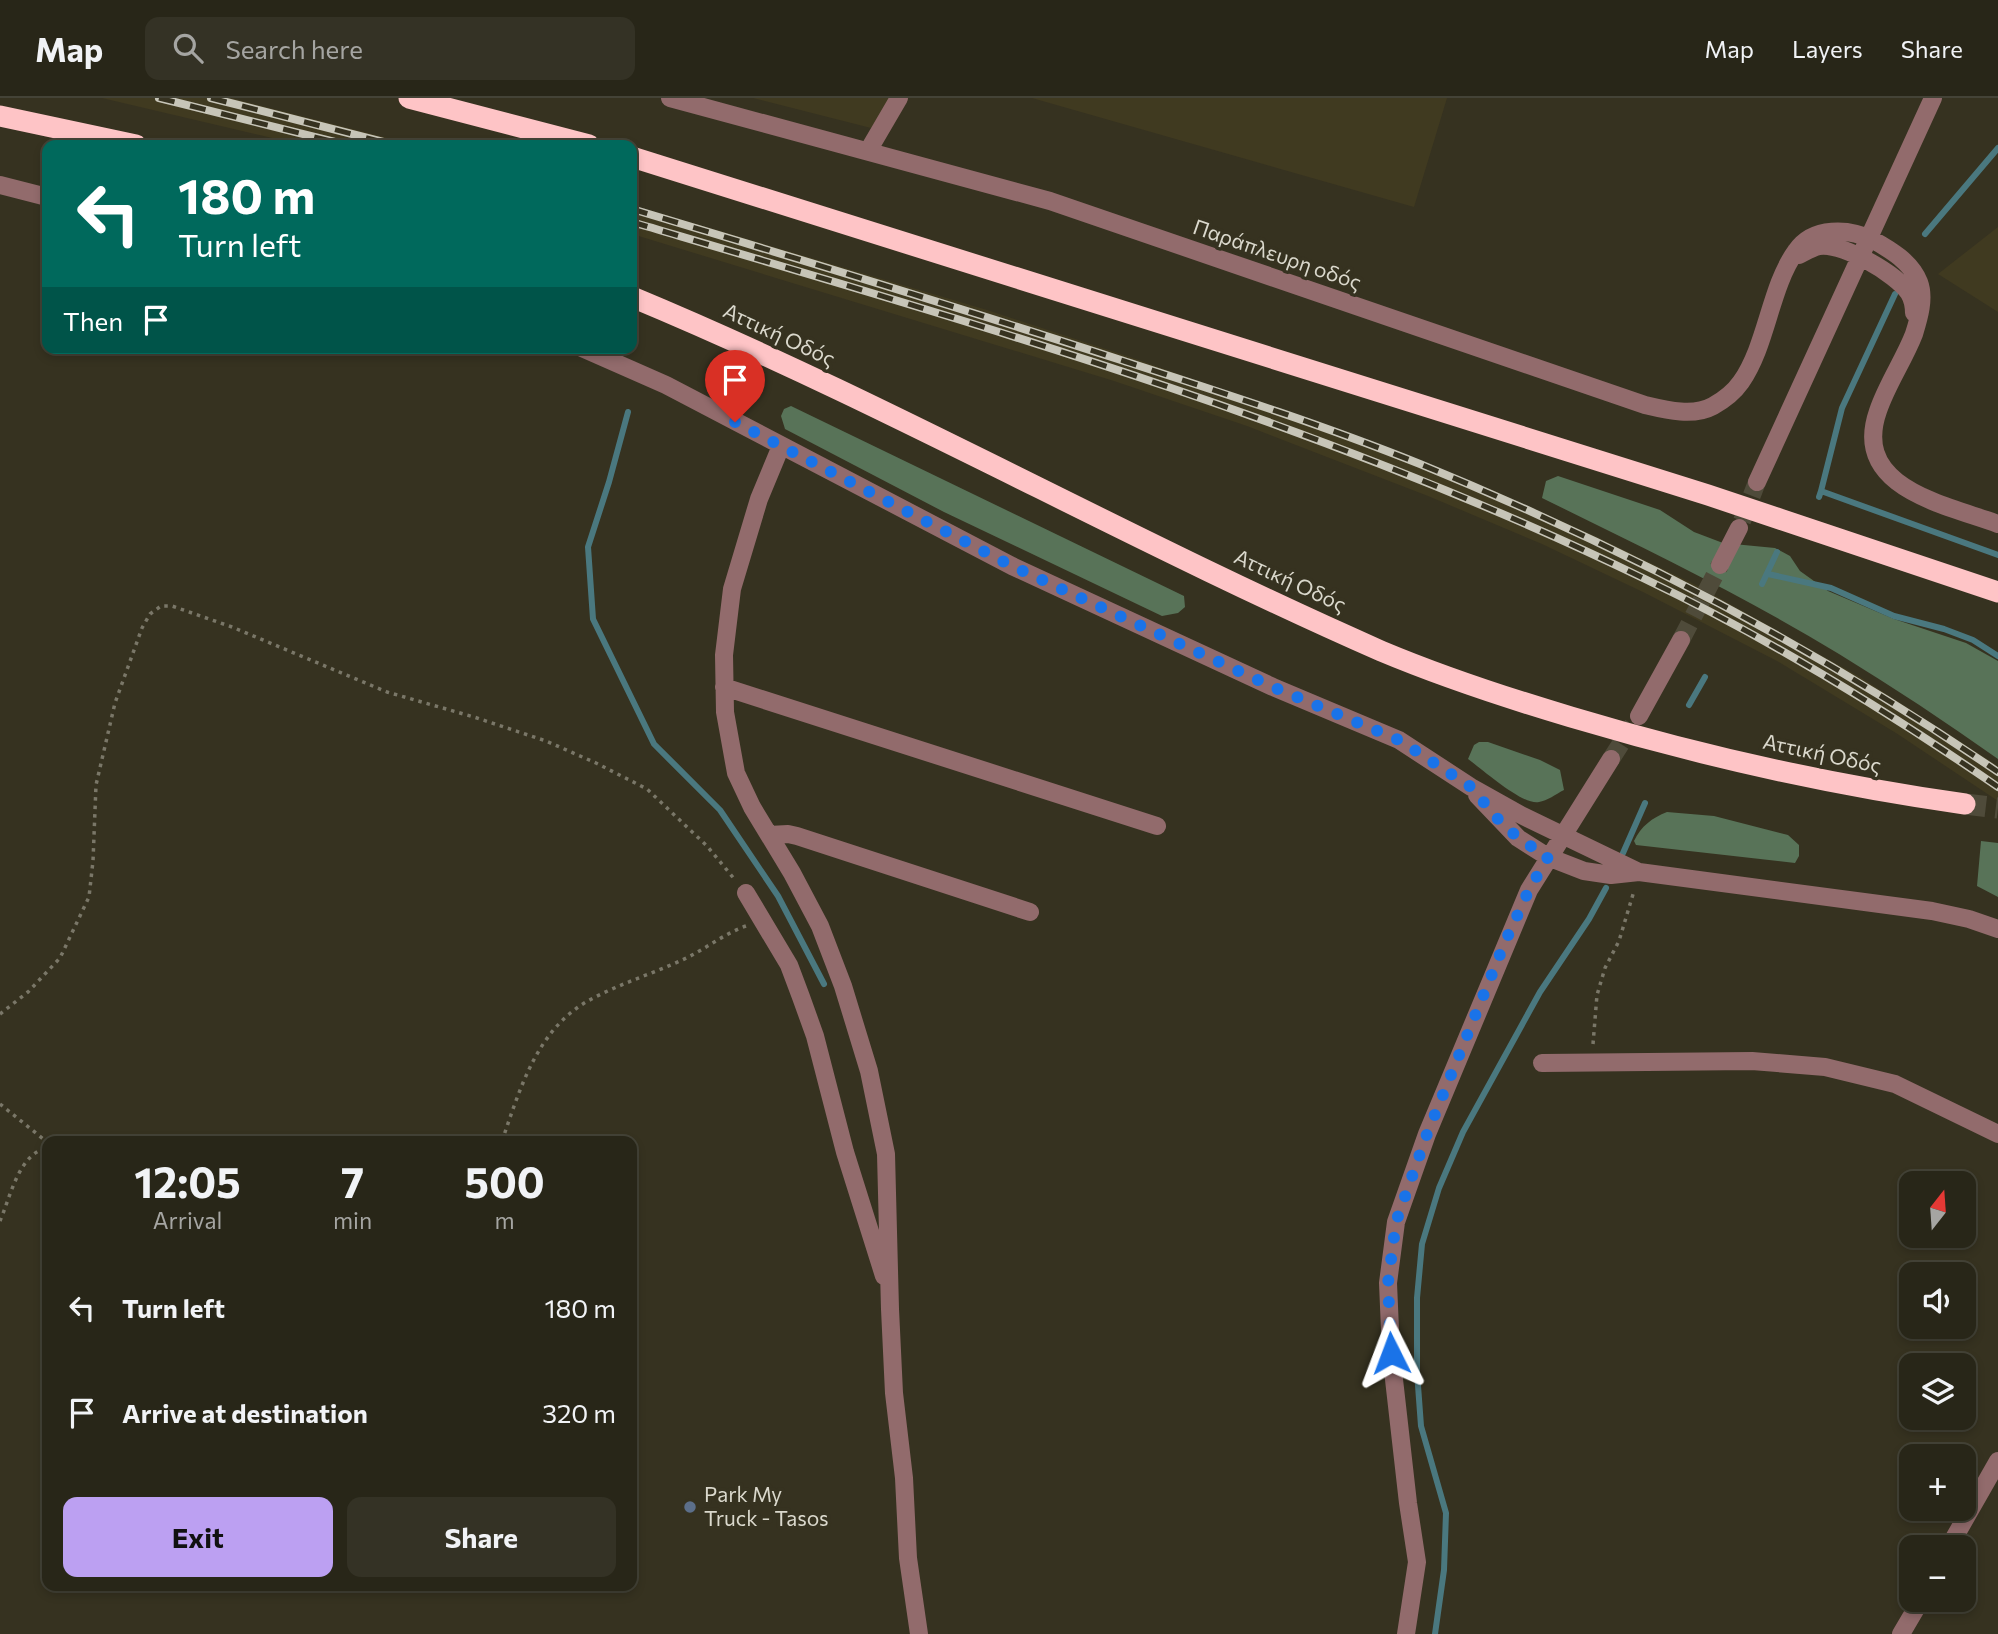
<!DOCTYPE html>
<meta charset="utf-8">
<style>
:root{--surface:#282618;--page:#343225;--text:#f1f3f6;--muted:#a5a5a2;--line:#444337;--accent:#bca0f2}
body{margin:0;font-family:Commissioner,sans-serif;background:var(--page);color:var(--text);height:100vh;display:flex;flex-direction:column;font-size:26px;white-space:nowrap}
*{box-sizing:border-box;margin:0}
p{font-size:23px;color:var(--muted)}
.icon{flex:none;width:38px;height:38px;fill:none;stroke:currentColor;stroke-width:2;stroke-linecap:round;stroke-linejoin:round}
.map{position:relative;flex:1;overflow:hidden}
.sheet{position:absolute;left:42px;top:1038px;width:595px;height:455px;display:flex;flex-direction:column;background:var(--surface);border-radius:14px;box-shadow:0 4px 10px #0003,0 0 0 2px var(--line)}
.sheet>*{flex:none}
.top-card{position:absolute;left:42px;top:42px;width:595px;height:214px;border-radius:14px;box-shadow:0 4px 10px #0003,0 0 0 2px var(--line);background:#00695c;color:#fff;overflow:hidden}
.needle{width:46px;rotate:17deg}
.controls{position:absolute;left:1899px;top:1073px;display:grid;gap:14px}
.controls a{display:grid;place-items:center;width:77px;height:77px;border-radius:14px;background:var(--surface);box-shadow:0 4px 10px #0003,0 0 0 2px var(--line);font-size:35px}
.pin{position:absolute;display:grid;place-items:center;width:60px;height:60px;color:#fff;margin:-72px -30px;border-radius:50% 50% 50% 0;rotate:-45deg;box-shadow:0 0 7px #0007}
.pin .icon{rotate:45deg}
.me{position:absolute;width:77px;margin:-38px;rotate:357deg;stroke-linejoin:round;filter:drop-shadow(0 0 5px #0008)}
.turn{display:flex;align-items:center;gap:24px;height:147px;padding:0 21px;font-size:32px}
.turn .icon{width:91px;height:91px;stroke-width:2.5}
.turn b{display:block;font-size:49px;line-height:60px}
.then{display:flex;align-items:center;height:66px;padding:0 21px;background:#0003;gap:14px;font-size:26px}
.eta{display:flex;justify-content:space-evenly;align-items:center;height:119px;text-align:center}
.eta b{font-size:42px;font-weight:700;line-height:49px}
.cta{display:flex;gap:14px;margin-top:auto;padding:14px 21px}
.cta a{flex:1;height:80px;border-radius:14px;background:var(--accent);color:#111;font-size:28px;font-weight:700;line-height:80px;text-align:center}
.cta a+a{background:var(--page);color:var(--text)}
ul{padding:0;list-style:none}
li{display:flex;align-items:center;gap:21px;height:105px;padding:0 21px}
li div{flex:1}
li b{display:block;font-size:26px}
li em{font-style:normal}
header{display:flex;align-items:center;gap:42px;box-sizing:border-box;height:98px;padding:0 35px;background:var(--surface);border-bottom:2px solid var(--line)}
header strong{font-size:33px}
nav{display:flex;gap:38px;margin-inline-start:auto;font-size:24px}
.search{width:490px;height:63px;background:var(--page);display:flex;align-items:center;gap:18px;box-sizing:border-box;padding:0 24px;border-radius:14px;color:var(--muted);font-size:26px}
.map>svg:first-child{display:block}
</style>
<header>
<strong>Map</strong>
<div class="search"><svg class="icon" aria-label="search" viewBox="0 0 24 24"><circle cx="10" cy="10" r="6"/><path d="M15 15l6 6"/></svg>Search here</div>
<nav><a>Map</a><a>Layers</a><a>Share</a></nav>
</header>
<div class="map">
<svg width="1998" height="1536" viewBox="0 0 1998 1536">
<rect width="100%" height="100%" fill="#363220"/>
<path fill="#403a20" d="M 102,0 L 231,0 L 415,47 L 302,47 Z
M 753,0 L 891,0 L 871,30 Z
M 1032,0 L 1447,0 L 1414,109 Z
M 632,107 L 987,212 L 1133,260 L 1390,351 L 1490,391 L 1597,439 L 1698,488 L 1860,579 L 1998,668 L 1998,703 L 1896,635 L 1777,563 L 1645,495 L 1542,446 L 1428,398 L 1247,328 L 1114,283 L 632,136 Z
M 1998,129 L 1998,214 L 1938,176 Z"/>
<path fill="#587358" d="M 791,308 L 1184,498 L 1185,509 L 1178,515 L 1162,518 L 944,414 L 785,331 L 781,318 L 784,311 Z
M 1558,378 L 1660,412 L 1694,434 L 1723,445 L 1775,450 L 1790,458 L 1800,473 L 1828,493 L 1894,521 L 1966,545 L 1998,563 L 1998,661 C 1946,624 1893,589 1839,556 C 1744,498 1642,449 1542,400 L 1546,383 Z
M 1479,644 L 1488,644 L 1540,662 L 1560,672 L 1564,692 C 1556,696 1547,703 1539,704 C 1523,708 1482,671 1468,661 L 1474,647 Z
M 1667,714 L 1714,718 L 1788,737 L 1799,747 L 1799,758 L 1795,765 L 1636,747 L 1634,743 C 1641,728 1652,720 1667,714 Z
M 1981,743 L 1998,745 L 1998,799 L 1977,788 Z"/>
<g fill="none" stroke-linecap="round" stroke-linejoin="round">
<path stroke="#4a787f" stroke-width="6" d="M 1925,136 L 1998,50
M 628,314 L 609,384 L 588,449 L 593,521 L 654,646 L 720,712 L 778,798 L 824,886
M 1821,393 L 1842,310 L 1895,196
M 1819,399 L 1821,393 L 1998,457
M 1768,476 L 1831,490 L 1894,518 L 1944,531 L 1973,542 L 1998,558
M 1762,486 L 1777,454
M 1689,607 L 1705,579
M 1623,755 L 1645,705
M 1435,1536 L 1444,1472 L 1446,1415 L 1421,1328 L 1417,1274 L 1417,1200 L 1422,1146 L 1439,1090 L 1463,1034 L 1540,894 L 1589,821 L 1606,790"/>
<path stroke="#4f4b3a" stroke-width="18" stroke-dasharray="18 9" stroke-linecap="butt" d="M 1742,423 L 1757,384
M 1681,542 L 1720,467
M 1611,661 L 1633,627"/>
<path stroke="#4f4b3a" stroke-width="21" stroke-dasharray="21 10" stroke-linecap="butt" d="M 1965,706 L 1998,710"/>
<path stroke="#7a7768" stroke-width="3.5" stroke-dasharray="3.5 5" stroke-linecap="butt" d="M 0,916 L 28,894 L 60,860 L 89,799 L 93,763 L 96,687 L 115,605 L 142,530 L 150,516 L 161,508 L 172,508 L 232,529 L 387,594 L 474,619 L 546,643 L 596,665 L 647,691 L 707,748 L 736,783
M 1593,946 L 1597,897 L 1605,870 L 1619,843 L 1634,793
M 0,1006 L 47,1044
M 502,1043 C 520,991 536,934 586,904 C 616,887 649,877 680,863 C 703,853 723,836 746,828
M 0,1123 C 10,1100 19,1055 47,1050"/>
<path stroke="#926b6c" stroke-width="18" d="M 670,0 L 1050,103 L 1645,307 C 1666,312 1693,319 1713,308 C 1722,303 1734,294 1741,284 C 1767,247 1770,189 1796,153 C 1813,128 1849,130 1873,142 C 1891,152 1911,164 1919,184 C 1925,200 1919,220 1914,236 C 1904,262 1887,286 1878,313 C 1851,390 1944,406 1998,426
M 868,53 L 899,0
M 0,87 L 47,99
M 1799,157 C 1805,154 1813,149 1819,148 C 1843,145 1895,175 1909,195 C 1912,200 1914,209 1914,215
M 582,250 L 666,287 L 1012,468 L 1273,589 L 1399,642 L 1471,689 L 1521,717 L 1639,774
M 781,348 L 759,401 L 732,491 L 724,557 L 725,614 L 736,675 L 752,709 L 792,775 L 820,828 L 843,888 L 869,973 L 886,1056 L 890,1211 L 894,1295 L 904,1380 L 908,1460 L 919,1536
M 1757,384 L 1933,0
M 1720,467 L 1739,430
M 724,589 L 1157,728
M 1639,618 L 1681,542
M 1477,697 L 1518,740 L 1548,759 L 1584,773 L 1611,777 L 1639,774 L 1932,813 L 1969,821 L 1998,831
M 769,737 L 788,736 L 797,738 L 1030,814
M 746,795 L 789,867 L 801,899 L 815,938 L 845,1054 L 884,1178
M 1542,965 L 1752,963 L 1825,969 L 1895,986 L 1998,1036
M 1949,1449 L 1998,1363
M 1406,1536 L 1417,1464 L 1408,1405 L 1391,1255 L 1388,1185 L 1396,1124 L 1427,1036 L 1529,792 L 1611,661
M 1901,1536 L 1921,1502"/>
<path stroke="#fec4c6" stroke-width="21" d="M 409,0 L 589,47
M 0,18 L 136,47
M 632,59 L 1708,397 L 1998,494
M 632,199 C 887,305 1128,442 1381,553 C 1443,579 1507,600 1571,619 C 1701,658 1831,687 1965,706"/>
<g stroke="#c7c5b8" stroke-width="8">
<path id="rail" d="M 159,0 L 347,47
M 211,0 L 395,47
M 632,111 C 796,160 961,210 1124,263 C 1223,295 1323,327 1420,366 C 1623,449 1817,550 1998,674
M 632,124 C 975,225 1322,324 1645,481 C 1768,540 1886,612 1998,689"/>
</g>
<use href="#rail" stroke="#363220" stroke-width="5" stroke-dasharray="16" stroke-linecap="butt"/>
</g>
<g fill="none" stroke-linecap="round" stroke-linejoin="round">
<path stroke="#1a73e8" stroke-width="12" stroke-dasharray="0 21.6" d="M 735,324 L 1012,468 L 1273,589 L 1399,642 L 1471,689 L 1497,720 L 1518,740 L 1548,759 L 1529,792 L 1505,844 L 1427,1036 L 1396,1124 L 1388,1185 L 1391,1255"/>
</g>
<circle fill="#5c6f8a" stroke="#363220" stroke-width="2.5" cx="690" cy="1409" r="7"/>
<g text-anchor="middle" stroke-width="7" stroke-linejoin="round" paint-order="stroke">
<g font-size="21" fill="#dad8cc" stroke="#363220">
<text transform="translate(1277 157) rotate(19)" y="7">Παράπλευρη οδός</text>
<text transform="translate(779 237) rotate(25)" y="7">Αττική Οδός</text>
<text transform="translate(1290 483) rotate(25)" y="7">Αττική Οδός</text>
<text transform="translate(1822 656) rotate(12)" y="7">Αττική Οδός</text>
</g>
<g font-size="21" fill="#dad8cc" stroke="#363220" text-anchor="start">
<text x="704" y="1404">Park My<tspan x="704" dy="24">Truck - Tasos</tspan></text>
</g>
</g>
</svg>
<div class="controls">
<a><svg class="needle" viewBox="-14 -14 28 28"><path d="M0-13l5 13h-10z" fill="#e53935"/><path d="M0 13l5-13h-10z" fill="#a5a5a2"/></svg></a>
<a><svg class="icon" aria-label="sound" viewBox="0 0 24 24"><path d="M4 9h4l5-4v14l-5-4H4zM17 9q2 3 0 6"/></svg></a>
<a><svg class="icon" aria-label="layers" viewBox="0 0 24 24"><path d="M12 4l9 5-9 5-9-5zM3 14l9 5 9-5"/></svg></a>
<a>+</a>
<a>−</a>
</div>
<div class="pin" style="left:735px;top:324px;background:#d93025"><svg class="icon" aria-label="arrive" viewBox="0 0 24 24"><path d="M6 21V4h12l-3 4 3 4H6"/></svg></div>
<svg class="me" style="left:1391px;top:1255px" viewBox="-20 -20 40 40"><path d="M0-17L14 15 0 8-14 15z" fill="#1a73e8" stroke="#fff" stroke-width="4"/></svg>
<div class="top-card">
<div class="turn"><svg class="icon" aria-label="left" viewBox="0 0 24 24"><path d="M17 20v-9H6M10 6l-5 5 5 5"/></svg><div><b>180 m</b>Turn left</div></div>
<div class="then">Then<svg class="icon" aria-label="arrive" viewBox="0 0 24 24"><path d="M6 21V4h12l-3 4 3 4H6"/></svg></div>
</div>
<section class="sheet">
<div class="eta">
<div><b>12:05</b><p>Arrival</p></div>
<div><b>7</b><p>min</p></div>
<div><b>500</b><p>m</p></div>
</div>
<ul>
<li><svg class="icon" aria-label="left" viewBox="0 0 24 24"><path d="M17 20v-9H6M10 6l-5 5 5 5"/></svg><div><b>Turn left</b></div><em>180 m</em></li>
<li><svg class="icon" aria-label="arrive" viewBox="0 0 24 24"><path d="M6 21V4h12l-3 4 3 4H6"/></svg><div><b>Arrive at destination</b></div><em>320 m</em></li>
</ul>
<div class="cta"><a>Exit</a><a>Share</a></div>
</section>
</div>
